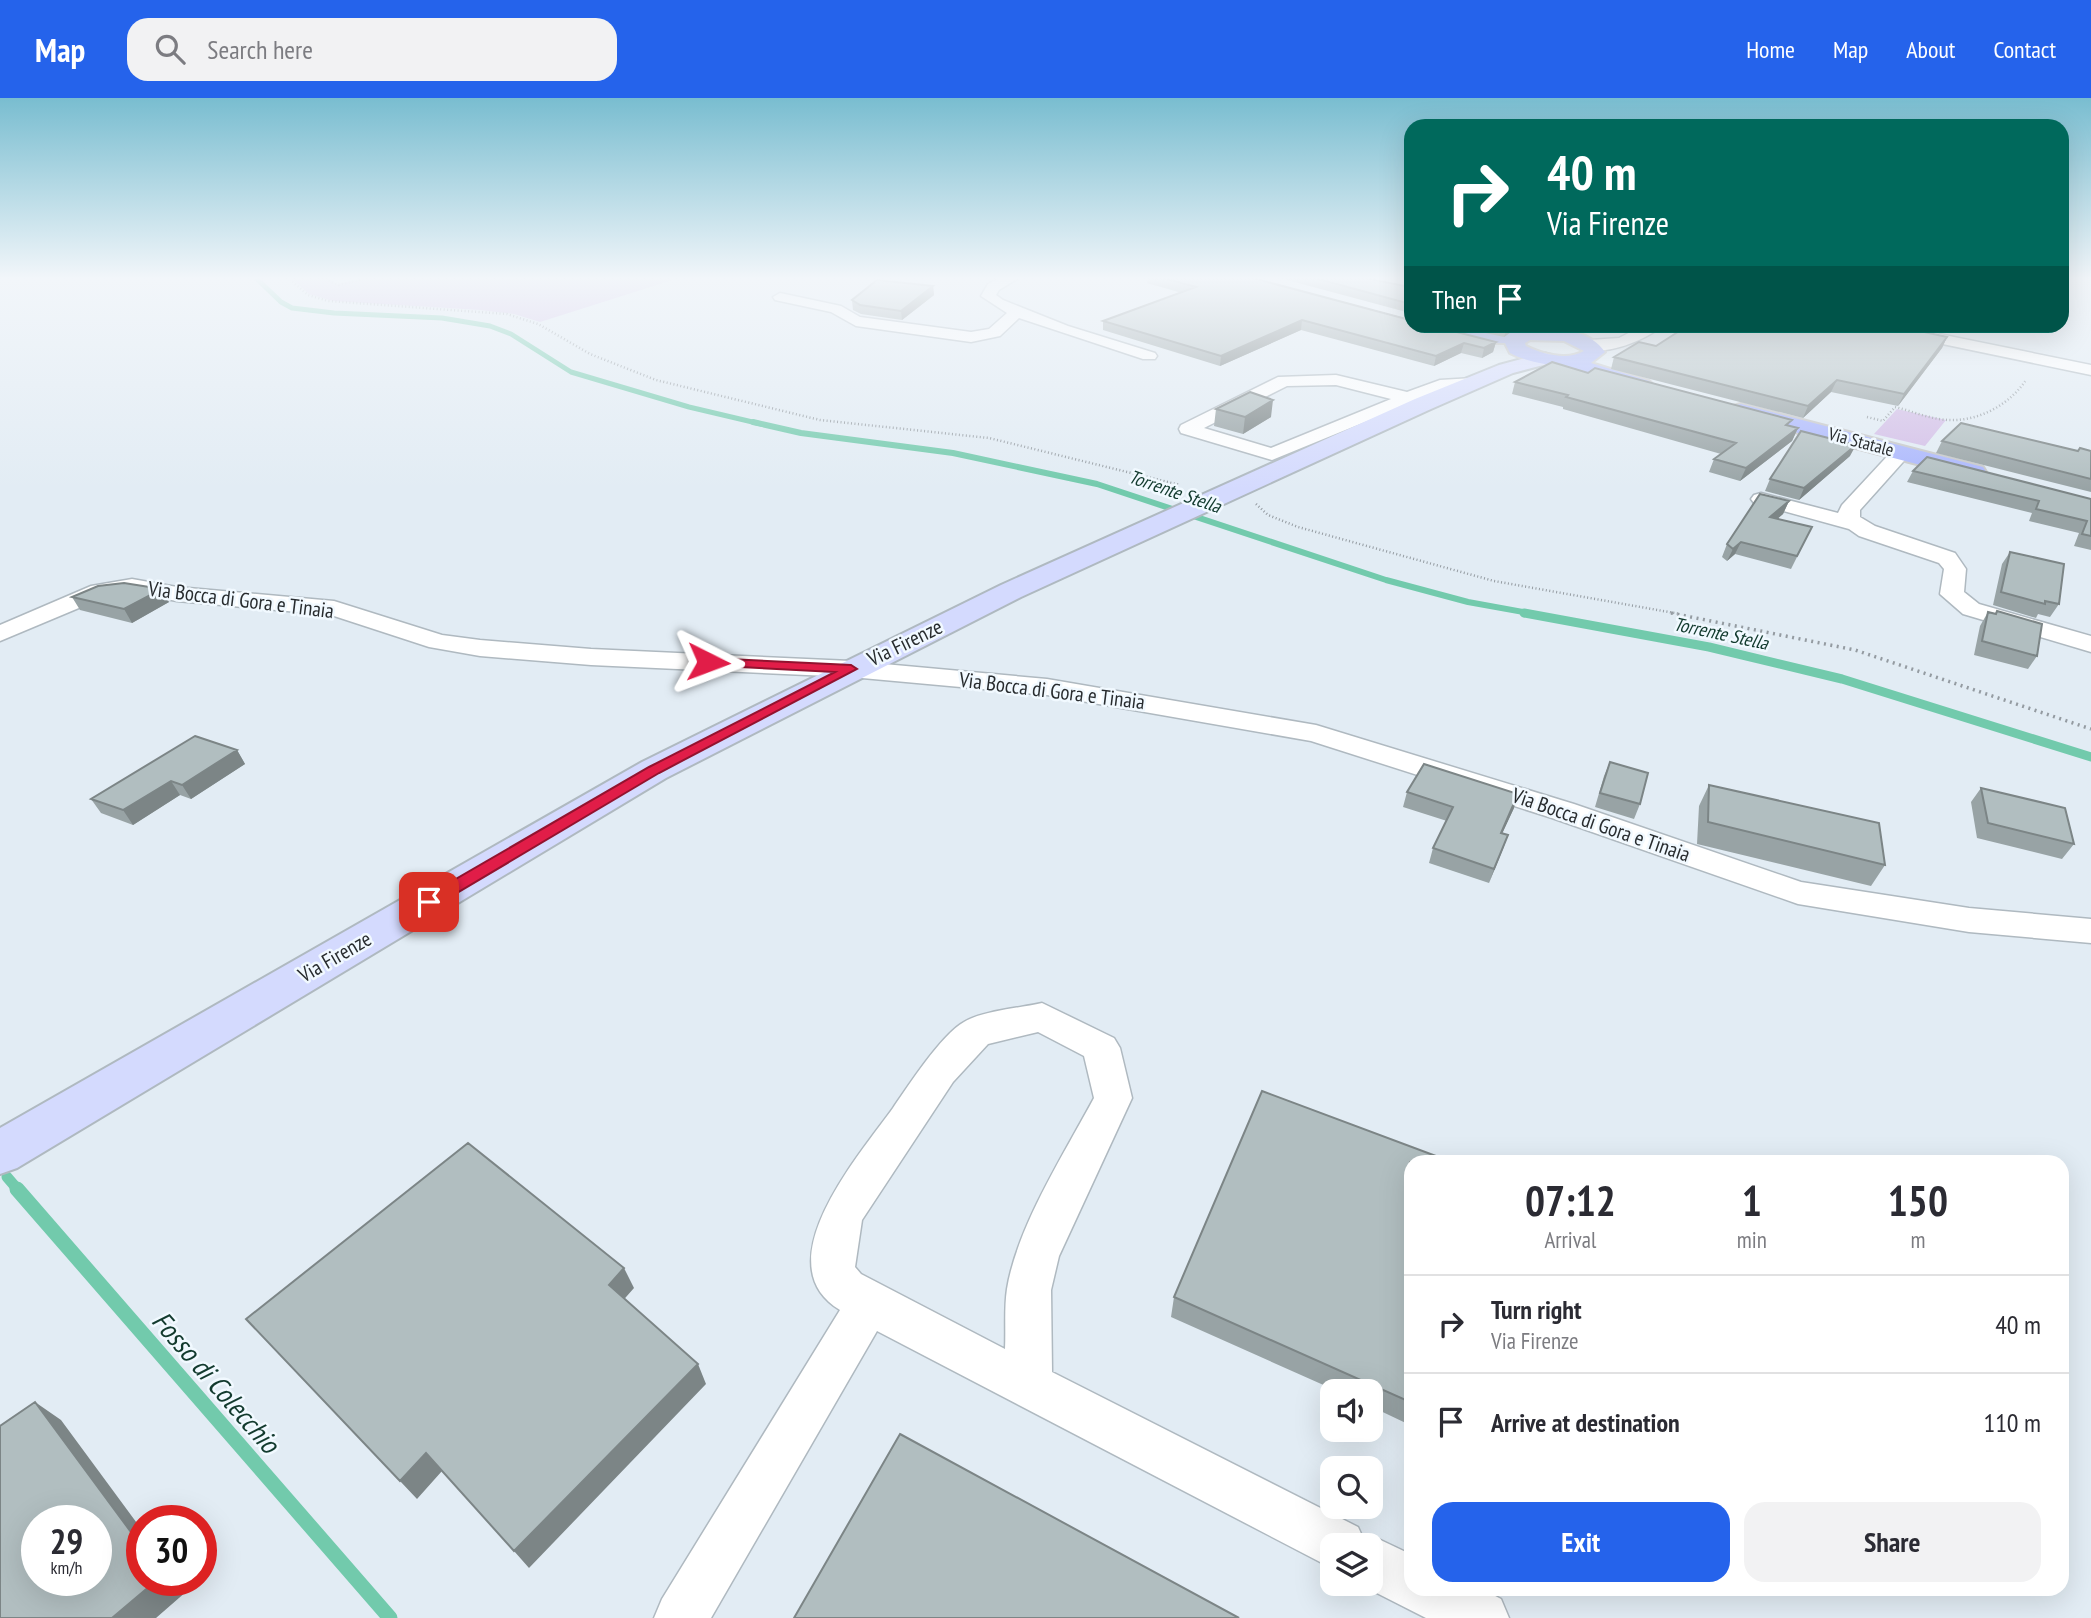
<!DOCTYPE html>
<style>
:root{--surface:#fff;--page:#f2f2f3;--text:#2b2b33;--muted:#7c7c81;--line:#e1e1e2;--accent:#2563eb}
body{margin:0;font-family:"PT Sans Narrow",sans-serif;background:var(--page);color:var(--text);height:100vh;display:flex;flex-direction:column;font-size:26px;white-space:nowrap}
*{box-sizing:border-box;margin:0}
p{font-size:23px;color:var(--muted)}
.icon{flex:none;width:38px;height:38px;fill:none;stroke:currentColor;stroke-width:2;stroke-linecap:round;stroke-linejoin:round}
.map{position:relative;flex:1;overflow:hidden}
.details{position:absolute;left:1404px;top:1057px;width:665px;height:441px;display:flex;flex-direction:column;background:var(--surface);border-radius:21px;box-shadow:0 7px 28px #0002}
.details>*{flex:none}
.banner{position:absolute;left:1404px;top:21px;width:665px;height:214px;border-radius:21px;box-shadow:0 7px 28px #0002;background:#00695c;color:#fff;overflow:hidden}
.fabs{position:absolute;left:1320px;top:1281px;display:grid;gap:14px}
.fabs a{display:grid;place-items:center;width:63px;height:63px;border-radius:14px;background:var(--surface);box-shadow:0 7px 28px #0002;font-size:35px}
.speed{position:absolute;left:21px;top:1407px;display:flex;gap:14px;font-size:35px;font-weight:700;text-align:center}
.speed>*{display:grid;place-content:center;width:91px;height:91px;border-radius:50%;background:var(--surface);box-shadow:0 7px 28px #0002;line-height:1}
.speed small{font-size:18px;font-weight:400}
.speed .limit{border:10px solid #d22;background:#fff;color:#111}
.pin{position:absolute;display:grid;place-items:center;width:60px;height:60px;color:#fff;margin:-30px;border-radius:14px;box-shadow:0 4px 10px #0006}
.me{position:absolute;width:77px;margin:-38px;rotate:93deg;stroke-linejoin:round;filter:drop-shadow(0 0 5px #0008)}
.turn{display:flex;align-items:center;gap:24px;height:147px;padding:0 28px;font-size:32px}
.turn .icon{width:91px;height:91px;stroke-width:2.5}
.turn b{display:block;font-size:49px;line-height:60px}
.then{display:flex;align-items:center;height:66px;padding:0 28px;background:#0003;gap:14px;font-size:26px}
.eta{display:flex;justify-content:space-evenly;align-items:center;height:119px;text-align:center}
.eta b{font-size:42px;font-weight:600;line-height:49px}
.primary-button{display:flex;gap:14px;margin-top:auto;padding:14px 28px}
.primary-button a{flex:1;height:80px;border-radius:21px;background:var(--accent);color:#fff;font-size:28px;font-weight:600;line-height:80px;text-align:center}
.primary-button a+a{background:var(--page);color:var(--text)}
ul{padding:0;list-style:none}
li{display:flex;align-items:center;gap:21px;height:98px;padding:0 28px;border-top:2px solid var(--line)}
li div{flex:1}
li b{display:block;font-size:26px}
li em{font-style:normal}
header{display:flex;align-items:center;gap:42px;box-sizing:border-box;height:98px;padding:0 35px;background:var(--accent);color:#fff}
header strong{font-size:33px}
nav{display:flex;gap:38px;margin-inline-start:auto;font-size:24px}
.search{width:490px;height:63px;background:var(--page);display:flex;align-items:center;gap:18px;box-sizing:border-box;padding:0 24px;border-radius:21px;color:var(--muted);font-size:26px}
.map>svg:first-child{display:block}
</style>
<header>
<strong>Map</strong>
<div class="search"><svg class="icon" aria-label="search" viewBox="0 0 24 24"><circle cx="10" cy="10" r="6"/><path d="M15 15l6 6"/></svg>Search here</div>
<nav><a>Home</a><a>Map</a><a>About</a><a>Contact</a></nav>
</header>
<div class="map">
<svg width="2091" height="1520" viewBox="0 0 2091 1520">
<rect width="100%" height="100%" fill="#e2ecf4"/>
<path fill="#d3bee7" d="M 290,179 L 324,179 L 337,186 L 369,179 L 682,179 L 540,224 L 514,216 L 480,212 L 333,203 L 309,196 Z
M 1897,311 L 1946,322 L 1925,348 L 1874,336 Z"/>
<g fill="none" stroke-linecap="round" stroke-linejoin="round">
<path stroke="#72caac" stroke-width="5" d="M 255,179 L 281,204 L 292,210 L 334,215 L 442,220 L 490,228 L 511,236 L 571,274 L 689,309 L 761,326"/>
<path stroke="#72caac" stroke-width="6" d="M 753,324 L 801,335 L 953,355 L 1097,386 L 1386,482 L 1468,504 L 1534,516"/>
<path stroke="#72caac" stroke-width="9" d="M 1524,515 L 1709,549 L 1842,581 L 2091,659"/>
<path stroke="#72caac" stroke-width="11" d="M 7,1079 L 19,1093"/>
<path stroke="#72caac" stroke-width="15" d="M 17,1091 L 390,1520"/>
<g stroke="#afb9c0" stroke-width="3">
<path id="street" d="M 1001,179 L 1020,179 L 999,192 L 996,197 L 1003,202 L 1068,228 L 1155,255 L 1157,258 L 1155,261 L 1143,261 L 1019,220 L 1000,238 L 971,244 L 856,228 L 831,214 L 775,202 L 773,199 L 780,195 L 841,208 L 860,219 L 971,234 L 989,231 L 1007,215 L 981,198 L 988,186 Z
M 1642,228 L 1661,228 C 1648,242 1597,262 1582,247 L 1590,242 L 1619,240 Z
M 1872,228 L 1900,228 L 2091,267 L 2091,277 L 1880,233 Z
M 1336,277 L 1407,294 L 1440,282 L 1473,280 L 1482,285 L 1473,290 L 1443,292 L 1272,362 L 1181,335 L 1179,331 L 1181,327 L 1278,279 ZM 1336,287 L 1391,301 L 1271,350 L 1204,330 L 1287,288 Z
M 1901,349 L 1911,355 L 1860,412 L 1860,419 L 1875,428 L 1955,455 L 1966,471 L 1964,494 L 1979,506 L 2091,538 L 2091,554 L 1963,516 L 1940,496 L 1944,471 L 1939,465 L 1859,438 L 1849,431 L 1754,405 L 1751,401 L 1754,397 L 1761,395 L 1838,415 L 1842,407 L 1894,351 Z
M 132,481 L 177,489 L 334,503 L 442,537 L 480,542 L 591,551 L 851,563 L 1047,581 L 1316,627 L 1574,706 L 1801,784 L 1969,810 L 2091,821 L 2091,845 L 1969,834 L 1798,806 L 1552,720 L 1311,643 L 1047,597 L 851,579 L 591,567 L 480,558 L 429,549 L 331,517 L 177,503 L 132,495 L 105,499 L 0,543 L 0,527 L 91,488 Z
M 1042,905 L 1114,940 L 1120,950 L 1132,1000 L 1059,1158 L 1051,1192 L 1052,1274 L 1358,1429 L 1363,1440 L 1370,1437 L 1410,1456 L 1410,1491 L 1482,1491 L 1501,1501 L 1509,1520 L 1426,1520 L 1359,1486 L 1370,1486 L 1370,1447 L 1332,1447 L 1332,1470 L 1322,1465 L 877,1233 L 711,1520 L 654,1520 L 662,1501 L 840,1212 C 763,1166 861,1055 893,1010 C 908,988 942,936 964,924 C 982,913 1020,910 1042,905 ZM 1038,934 L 1084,958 L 1094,1000 C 1064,1056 1017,1129 1007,1191 C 1004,1210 1006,1231 1005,1251 L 861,1176 L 855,1169 L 862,1122 L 953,984 L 988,946 Z"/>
</g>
<g stroke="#afb9c0" stroke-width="4">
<path id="secondary" d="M 1544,255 L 1551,257 L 1554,261 L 1551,265 L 1513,275 L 1431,311 L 1021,499 L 666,680 L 17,1070 L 0,1076 L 0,1030 L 642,664 L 1001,487 L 1415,301 L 1499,267 Z"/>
</g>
<g stroke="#c7c8c9" stroke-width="4">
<path id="primary" d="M 1544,230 C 1567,231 1591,234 1605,254 L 1591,265 L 1649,283 L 1653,287 L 1649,291 C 1621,298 1591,275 1564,269 C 1545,266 1527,264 1510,255 L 1505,245 L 1462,244 L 1452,238 L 1462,232 L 1517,234 ZM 1530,242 L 1564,243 L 1584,253 C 1567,263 1542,256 1526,248 L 1525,245 Z
M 1741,306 L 1983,369 L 1986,374 L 1983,379 L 1974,381 L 1733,318 L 1730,313 L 1733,308 Z"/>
</g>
<path stroke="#949ba1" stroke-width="2.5" stroke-dasharray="1 2.5" stroke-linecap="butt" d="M 287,179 L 308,197 L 328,203 L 507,216 L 538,226 L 590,256 L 656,282 L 820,322 L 989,340 L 1180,387
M 319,179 L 339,187 L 375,179
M 1867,319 L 1883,323 L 1895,309 C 1912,313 1932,322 1950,322 C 1980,323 2010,306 2026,282
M 1256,406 L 1268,417 L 1298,429 L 1494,483 L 1680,516"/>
<path stroke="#949ba1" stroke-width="3.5" stroke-dasharray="2 4.5" stroke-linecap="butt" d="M 1671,515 L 1855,552 L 2091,631"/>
<use href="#street" fill="#fff" fill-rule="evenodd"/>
<use href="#secondary" fill="#d4dafe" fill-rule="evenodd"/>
<use href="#primary" fill="#aab6fd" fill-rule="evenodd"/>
</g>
<path fill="#98a3a5" d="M 1148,179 L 1249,179 L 1496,244 L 1493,254 L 1482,260 L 1461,255 L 1434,268 L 1301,232 L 1220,268 L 1103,232 L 1103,223 L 1182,195 L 1147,185 Z
M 1276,179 L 1360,179 L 1410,189 L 1410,215 Z
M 933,188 L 934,197 L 902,222 L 861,216 L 853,212 L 852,202 Z
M 1454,228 L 1532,228 L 1514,232 L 1504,239 Z
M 1692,232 L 1947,239 L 1942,250 L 1898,308 L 1831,294 L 1803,320 L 1611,271 L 1614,259 L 1656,248 Z
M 1588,275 L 1789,328 L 1798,330 L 1792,343 L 1740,383 L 1709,374 L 1714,361 L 1721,356 L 1563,311 L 1563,309 L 1512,296 L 1515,284 Z
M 1216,311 L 1271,319 L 1243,336 L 1214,328 Z
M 1942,343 L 2078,353 L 2091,353 L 2091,394 L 1936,355 Z
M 1850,358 L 1799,402 L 1765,393 L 1770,381 Z
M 1913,373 L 2091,401 L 2091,452 L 2074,448 L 2079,435 L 2029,423 L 2032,415 L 1907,384 Z
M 1789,403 L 1783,416 L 1777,421 L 1812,429 L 1791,471 L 1735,456 L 1727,463 L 1722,459 L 1727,446 Z
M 2010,454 L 2059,506 L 2050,519 L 2038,516 L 2036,520 L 1993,507 L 2002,466 Z
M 72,499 L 169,504 L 132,525 L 80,512 Z
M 1997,513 L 2037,558 L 2028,571 L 1974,557 L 1980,528 L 1988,514 L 1995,516 Z
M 237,652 L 245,666 L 191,701 L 180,697 L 133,727 L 101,715 L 91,701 Z
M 1610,664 L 1640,706 L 1634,721 L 1595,709 L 1604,678 Z
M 1709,687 L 1885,767 L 1871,788 L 1697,746 L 1699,708 Z
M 1981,690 L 2074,746 L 2062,761 L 1977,740 L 1971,704 Z
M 1407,694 L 1514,710 L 1502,735 L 1508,737 L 1489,785 L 1429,765 L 1433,750 L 1447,723 L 1403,709 Z
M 1410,1064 L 1410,1327 L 1370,1308 L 1370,1293 L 1337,1293 L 1171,1219 L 1174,1199 Z"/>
<path fill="#7c8586" d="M 933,188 L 934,197 L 902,222 L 901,213 Z
M 1302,222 L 1301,232 L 1220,268 L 1221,258 Z
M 1510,228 L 1532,228 L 1514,232 L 1504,239 L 1507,230 Z
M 1947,239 L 1942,250 L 1898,308 L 1904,296 Z
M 1496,244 L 1493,254 L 1482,260 L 1484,250 Z
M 1464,245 L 1461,255 L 1434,268 L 1436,258 Z
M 1837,282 L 1831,294 L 1803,320 L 1808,308 Z
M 1273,302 L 1271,319 L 1243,336 L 1245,319 Z
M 1798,330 L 1792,343 L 1740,383 L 1746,370 Z
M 1856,347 L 1850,358 L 1799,402 L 1804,390 Z
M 1789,403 L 1783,416 L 1765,431 L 1770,419 Z
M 1741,444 L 1735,456 L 1727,463 L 1733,451 Z
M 162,491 L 169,504 L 132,525 L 124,511 Z
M 237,652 L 245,666 L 191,701 L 182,687 Z
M 171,683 L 180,697 L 133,727 L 123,712 Z
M 1518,696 L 1514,710 L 1496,749 L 1501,735 Z
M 1508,737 L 1503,751 L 1489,785 L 1494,771 Z
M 624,1170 L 634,1190 L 619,1207 L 609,1187 Z
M 698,1266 L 706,1286 L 529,1470 L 514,1453 Z
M 35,1304 L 61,1322 L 142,1432 L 142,1449 Z
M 426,1355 L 442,1373 L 417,1401 L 400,1383 Z
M 157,1482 L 179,1482 L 187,1493 L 156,1520 L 112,1520 Z"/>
<path fill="#b1bec0" stroke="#7c8586" stroke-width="2" fill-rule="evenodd" d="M 1160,179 L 1249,179 L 1410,222 L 1410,228 L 1433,228 L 1496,244 L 1484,250 L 1464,245 L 1436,258 L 1302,222 L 1221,258 L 1103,223 L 1196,189 Z
M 1311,179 L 1360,179 L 1410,189 L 1410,206 Z
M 877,182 L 933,188 L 901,213 L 860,207 L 852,202 Z
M 1698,228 L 1897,228 L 1947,239 L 1904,296 L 1837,282 L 1808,308 L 1614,259 L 1639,244 L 1656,248 L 1684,230 L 1692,232 Z
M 1552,264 L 1588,275 L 1595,270 L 1792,322 L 1786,327 L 1798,330 L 1746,370 L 1714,361 L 1736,345 L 1566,299 L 1568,297 L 1515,284 Z
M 1250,294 L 1273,302 L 1245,319 L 1216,311 Z
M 1961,325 L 2078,353 L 2080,350 L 2091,353 L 2091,381 L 1942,343 Z
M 1801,333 L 1856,347 L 1804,390 L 1770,381 Z
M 1927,359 L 2091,401 L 2091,438 L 2082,436 L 2087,423 L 2036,411 L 2039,403 L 1913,373 Z
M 1760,396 L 1789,403 L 1770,419 L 1812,429 L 1797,458 L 1741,444 L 1733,451 L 1727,446 Z
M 2010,454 L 2064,466 L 2059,506 L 2045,503 L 2045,506 L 2001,494 Z
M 124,485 L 162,491 L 124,511 L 72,499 L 98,488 Z
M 1997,513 L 2042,526 L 2037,558 L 1982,543 L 1988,514 L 1996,516 Z
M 195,638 L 237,652 L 182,687 L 171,683 L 123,712 L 91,701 Z
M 1610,664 L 1648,675 L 1640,706 L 1600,695 Z
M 1424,666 L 1518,696 L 1501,735 L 1508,737 L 1494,771 L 1433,750 L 1453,709 L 1407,694 Z
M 1709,687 L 1879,725 L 1885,767 L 1708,724 Z
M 1981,690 L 2065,710 L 2074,746 L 1988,725 Z
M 1262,993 L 1452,1064 L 1410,1064 L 1410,1304 L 1174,1199 Z
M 468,1045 L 624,1170 L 609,1187 L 698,1266 L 514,1453 L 426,1355 L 400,1383 L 246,1221 Z
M 35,1304 L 142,1449 L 142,1482 L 157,1482 L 112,1520 L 0,1520 L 0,1328 ZM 37,1423 L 96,1423 L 96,1482 L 37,1482 Z
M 900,1336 L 1239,1520 L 794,1520 Z"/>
<linearGradient id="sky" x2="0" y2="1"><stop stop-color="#79bdd0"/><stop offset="0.46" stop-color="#f2f6fa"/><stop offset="1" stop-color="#f2f6fa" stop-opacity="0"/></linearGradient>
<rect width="2091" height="392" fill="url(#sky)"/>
<path fill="#e11d48" stroke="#92132f" stroke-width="2" d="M 708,560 L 851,567 L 857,571 L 659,675 L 435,808 L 423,808 L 420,804 L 423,800 L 649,669 L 835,574 L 703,567 L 703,561 Z"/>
<g text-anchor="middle" stroke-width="5" stroke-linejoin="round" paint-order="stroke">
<g font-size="18" fill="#282c2f" stroke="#f1f9ff">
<text transform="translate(1861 344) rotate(15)" y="6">Via Statale</text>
</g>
<g font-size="19" font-style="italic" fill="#123a2e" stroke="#f1f9ff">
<text transform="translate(1175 393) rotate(19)" y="7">Torrente Stella</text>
<text transform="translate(1721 535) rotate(12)" y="7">Torrente Stella</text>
</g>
<g font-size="21" fill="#282c2f" stroke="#f1f9ff">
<text transform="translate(241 502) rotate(7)" y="7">Via Bocca di Gora e Tinaia</text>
<text transform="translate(905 545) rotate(-26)" y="7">Via Firenze</text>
<text transform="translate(1052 593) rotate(7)" y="7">Via Bocca di Gora e Tinaia</text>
<text transform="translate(1601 727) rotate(19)" y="7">Via Bocca di Gora e Tinaia</text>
<text transform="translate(335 859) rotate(-30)" y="7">Via Firenze</text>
</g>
<g font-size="28" font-style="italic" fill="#123a2e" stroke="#f1f9ff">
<text transform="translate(216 1284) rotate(49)" y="10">Fosso di Colecchio</text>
</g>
</g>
</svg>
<div class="fabs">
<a><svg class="icon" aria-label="sound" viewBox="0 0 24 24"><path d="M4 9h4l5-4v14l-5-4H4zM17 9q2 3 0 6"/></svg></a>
<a><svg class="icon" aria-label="search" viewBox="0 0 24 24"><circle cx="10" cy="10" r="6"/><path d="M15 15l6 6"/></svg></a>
<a><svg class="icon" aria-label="layers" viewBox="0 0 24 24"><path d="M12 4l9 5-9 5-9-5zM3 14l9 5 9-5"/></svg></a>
</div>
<div class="speed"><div>29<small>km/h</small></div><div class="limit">30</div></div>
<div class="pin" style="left:429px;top:804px;background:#d93025"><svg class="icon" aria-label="arrive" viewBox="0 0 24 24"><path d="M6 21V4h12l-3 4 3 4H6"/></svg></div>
<svg class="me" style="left:708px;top:564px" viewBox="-20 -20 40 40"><path d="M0-17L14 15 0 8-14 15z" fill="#e11d48" stroke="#fff" stroke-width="4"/></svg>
<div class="banner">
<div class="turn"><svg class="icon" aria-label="right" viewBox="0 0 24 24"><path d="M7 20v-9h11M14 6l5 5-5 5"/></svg><div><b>40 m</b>Via Firenze</div></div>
<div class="then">Then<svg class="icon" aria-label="arrive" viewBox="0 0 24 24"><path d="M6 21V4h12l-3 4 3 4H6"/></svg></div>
</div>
<section class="details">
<div class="eta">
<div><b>07:12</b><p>Arrival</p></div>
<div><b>1</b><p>min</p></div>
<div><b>150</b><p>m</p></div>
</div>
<ul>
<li><svg class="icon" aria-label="right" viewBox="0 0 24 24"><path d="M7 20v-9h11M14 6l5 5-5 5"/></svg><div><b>Turn right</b><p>Via Firenze</p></div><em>40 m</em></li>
<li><svg class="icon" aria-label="arrive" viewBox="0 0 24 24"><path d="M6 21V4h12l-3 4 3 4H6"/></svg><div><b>Arrive at destination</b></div><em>110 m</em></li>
</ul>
<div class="primary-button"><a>Exit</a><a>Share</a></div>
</section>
</div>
